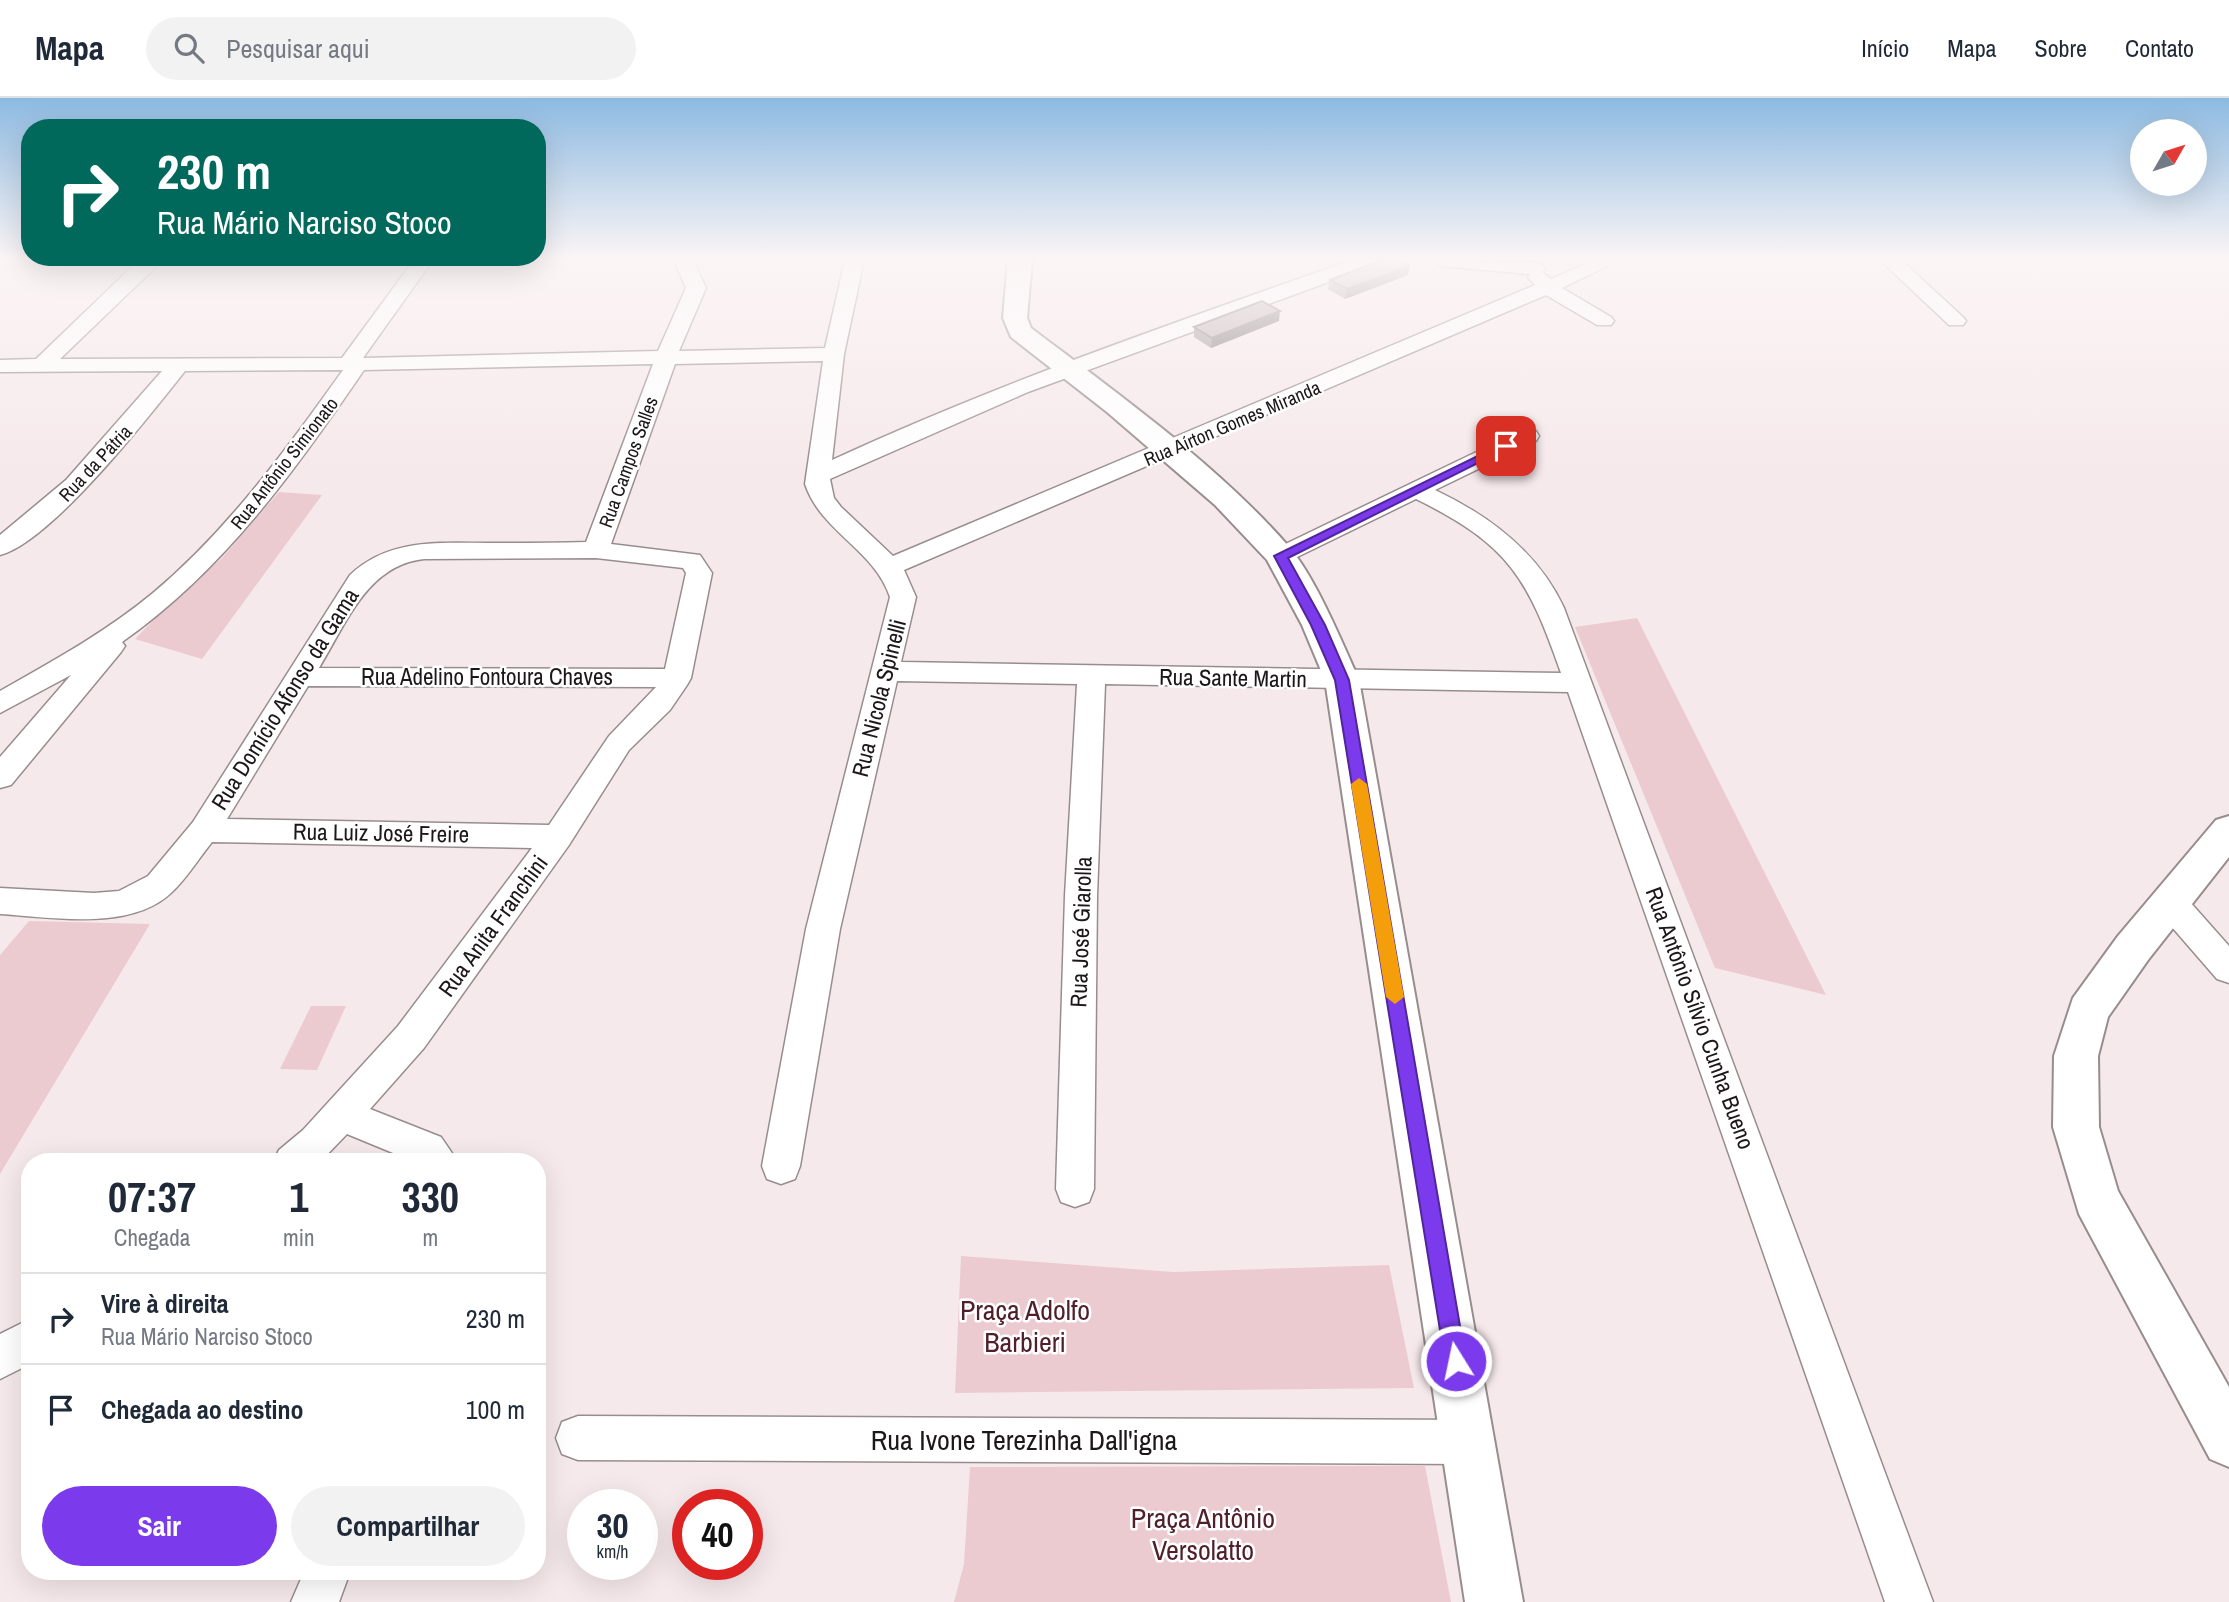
<!DOCTYPE html>
<html lang="pt">
<meta charset="utf-8">
<style>
:root{--surface:#fff;--page:#f2f2f3;--text:#1f2937;--muted:#747a83;--line:#e0e1e3;--accent:#7c3aed}
body{margin:0;font-family:"Archivo Narrow",sans-serif;background:var(--page);color:var(--text);height:100vh;display:flex;flex-direction:column;font-size:26px;white-space:nowrap}
*{box-sizing:border-box;margin:0}
p{font-size:23px;color:var(--muted)}
.icon{flex:none;width:38px;height:38px;fill:none;stroke:currentColor;stroke-width:2;stroke-linecap:round;stroke-linejoin:round}
.map{position:relative;flex:1;overflow:hidden}
.sheet{position:absolute;left:21px;top:1055px;width:525px;height:427px;display:flex;flex-direction:column;background:var(--surface);border-radius:28px;box-shadow:0 7px 28px #0002}
.sheet>*{flex:none}
.top-card{position:absolute;left:21px;top:21px;width:525px;height:147px;border-radius:28px;box-shadow:0 7px 28px #0002;background:#00695c;color:#fff;overflow:hidden}
.needle{width:46px;rotate:51deg}
.buttons{position:absolute;left:2130px;top:21px;display:grid;gap:14px}
.buttons a{display:grid;place-items:center;width:77px;height:77px;border-radius:50%;background:var(--surface);box-shadow:0 7px 28px #0002;font-size:35px}
.speed{position:absolute;left:567px;top:1391px;display:flex;gap:14px;font-size:35px;font-weight:700;text-align:center}
.speed>*{display:grid;place-content:center;width:91px;height:91px;border-radius:50%;background:var(--surface);box-shadow:0 7px 28px #0002;line-height:1}
.speed small{font-size:18px;font-weight:400}
.speed .limit{border:10px solid #d22;background:#fff;color:#111}
.pin{position:absolute;display:grid;place-items:center;width:60px;height:60px;color:#fff;margin:-30px;border-radius:14px;box-shadow:0 4px 10px #0006}
.me{position:absolute;width:77px;margin:-38px;rotate:350deg;stroke-linejoin:round;filter:drop-shadow(0 0 5px #0008)}
.turn{display:flex;align-items:center;gap:24px;height:147px;padding:0 21px;font-size:32px}
.turn .icon{width:91px;height:91px;stroke-width:2.5}
.turn b{display:block;font-size:49px;line-height:60px}
.eta{display:flex;justify-content:space-evenly;align-items:center;height:119px;text-align:center}
.eta b{font-size:42px;font-weight:700;line-height:49px}
.cta{display:flex;gap:14px;margin-top:auto;padding:14px 21px}
.cta a{flex:1;height:80px;border-radius:42px;background:var(--accent);color:#fff;font-size:28px;font-weight:700;line-height:80px;text-align:center}
.cta a+a{background:var(--page);color:var(--text)}
ul{padding:0;list-style:none}
li{display:flex;align-items:center;gap:21px;height:91px;padding:0 21px;border-top:2px solid var(--line)}
li div{flex:1}
li b{display:block;font-size:26px}
li em{font-style:normal}
header{display:flex;align-items:center;gap:42px;box-sizing:border-box;height:98px;padding:0 35px;background:var(--surface);border-bottom:2px solid var(--line)}
header strong{font-size:33px}
nav{display:flex;gap:38px;margin-inline-start:auto;font-size:24px}
.search{width:490px;height:63px;background:var(--page);display:flex;align-items:center;gap:18px;box-sizing:border-box;padding:0 24px;border-radius:38px;color:var(--muted);font-size:26px}
.map>svg:first-child{display:block}
</style>
<header>
<strong>Mapa</strong>
<div class="search"><svg class="icon" aria-label="search" viewBox="0 0 24 24"><circle cx="10" cy="10" r="6"/><path d="M15 15l6 6"/></svg>Pesquisar aqui</div>
<nav><a>Início</a><a>Mapa</a><a>Sobre</a><a>Contato</a></nav>
</header>
<div class="map">
<svg width="2229" height="1504" viewBox="0 0 2229 1504">
<rect width="100%" height="100%" fill="#f6e9eb"/>
<path fill="#ebcbd0" d="M 279,394 L 322,397 L 202,561 L 135,541 L 179,496 L 222,460 Z
M 1637,520 L 1826,897 L 1715,870 L 1575,529 Z
M 29,823 L 150,826 L 0,1076 L 0,857 Z
M 311,908 L 346,908 L 317,972 L 280,971 Z
M 961,1158 L 1173,1174 L 1389,1167 L 1414,1290 L 955,1295 Z
M 1425,1368 L 1451,1504 L 954,1504 L 964,1466 L 970,1369 Z"/>
<g fill="none" stroke-linecap="round" stroke-linejoin="round">
<g stroke="#988d8e" stroke-width="3">
<path id="minor" d="M 163,162 L 60,261 L 342,260 L 414,162 L 433,162 L 363,260 L 658,253 L 686,190 L 674,162 L 693,162 L 706,190 L 679,253 L 825,250 L 845,162 L 864,162 L 844,256 L 832,362 C 1001,284 1176,224 1352,162 L 1380,162 L 1378,166 L 1028,294 L 830,381 L 834,400 L 841,409 L 893,458 L 1535,187 L 1528,179 L 1530,176 L 1440,168 L 1431,162 L 1535,165 L 1542,167 L 1545,171 L 1542,174 L 1551,181 L 1594,162 L 1620,162 L 1562,190 L 1611,219 L 1614,223 L 1611,227 L 1597,227 L 1546,197 L 904,472 L 916,499 L 901,564 L 1561,575 C 1528,481 1510,447 1416,401 L 1289,463 L 1271,463 L 1267,458 L 1271,453 L 1520,333 L 1536,333 L 1539,338 L 1536,343 L 1435,392 C 1490,418 1538,454 1564,510 L 1933,1504 L 1885,1504 L 1568,594 L 1105,586 L 1097,798 L 1094,1091 L 1089,1104 L 1075,1109 L 1061,1104 L 1056,1091 L 1065,798 L 1077,586 L 897,583 L 840,831 L 800,1068 L 795,1081 L 781,1086 L 767,1081 L 762,1068 L 806,831 L 890,499 C 874,451 821,434 805,386 L 823,263 L 675,266 L 611,446 L 700,457 L 712,475 L 691,580 L 687,587 L 670,612 L 629,652 L 569,747 L 424,950 L 370,1011 L 441,1039 L 458,1064 L 415,1064 L 347,1036 L 320,1064 L 273,1064 L 279,1052 L 303,1032 L 398,928 L 532,750 L 212,744 C 199,760 187,780 172,794 C 131,834 51,819 0,816 L 0,790 L 94,795 L 119,793 L 148,778 L 193,724 L 350,477 C 389,440 439,445 488,445 C 521,445 554,445 586,444 L 653,266 L 364,272 C 295,373 223,473 122,544 L 125,548 L 121,554 L 11,687 L 0,690 L 0,659 L 71,577 L 0,615 L 0,593 C 53,563 106,534 153,495 C 228,432 286,352 343,272 L 185,273 C 150,317 51,444 0,457 L 0,437 L 66,382 L 162,273 L 0,274 L 0,262 L 36,261 L 138,163 ZM 596,460 L 683,470 L 686,475 L 665,571 L 319,570 C 346,526 367,467 424,461 ZM 308,588 L 656,589 L 609,638 L 549,727 L 227,721 Z
M 1880,162 L 1901,162 L 1963,219 L 1966,223 L 1963,227 L 1949,227 Z
M 2170,791 L 2182,795 L 2229,848 L 2229,885 L 2217,881 L 2158,813 L 2154,804 L 2158,795 Z
M 30,1221 L 30,1266 L 0,1281 L 0,1236 Z
M 578,1318 L 1469,1322 L 1485,1328 L 1491,1344 L 1485,1360 L 1469,1366 L 578,1362 L 562,1356 L 556,1340 L 562,1324 Z
M 304,1474 L 350,1474 L 339,1504 L 291,1504 Z"/>
</g>
<g stroke="#988d8e" stroke-width="4">
<path id="tertiary" d="M 1008,162 L 1032,162 L 1027,220 L 1031,230 C 1118,296 1219,368 1290,450 C 1316,481 1342,544 1359,582 L 1523,1504 L 1465,1504 L 1325,582 L 1302,527 L 1267,462 L 1215,407 L 1107,314 L 1011,239 L 1003,220 Z
M 2229,718 L 2229,759 L 2148,862 L 2108,919 L 2098,958 L 2099,1029 L 2118,1093 L 2229,1289 L 2229,1369 L 2210,1361 L 2079,1116 L 2053,1029 L 2054,958 L 2073,900 L 2118,838 L 2216,722 Z"/>
</g>
<use href="#minor" fill="#fff" fill-rule="evenodd"/>
<use href="#tertiary" fill="#fff" fill-rule="evenodd"/>
</g>
<path fill="#9f9596" d="M 1408,177 L 1345,201 L 1328,191 L 1330,182 Z
M 1279,223 L 1211,250 L 1194,239 L 1194,229 Z"/>
<path fill="#82797a" d="M 1410,168 L 1408,177 L 1345,201 L 1347,191 Z
M 1280,213 L 1279,223 L 1211,250 L 1212,240 Z"/>
<path fill="#b9adaf" stroke="#82797a" stroke-width="2" d="M 1382,162 L 1400,162 L 1410,168 L 1347,191 L 1330,182 Z
M 1262,203 L 1280,213 L 1212,240 L 1194,229 Z"/>
<linearGradient id="sky" x2="0" y2="1"><stop stop-color="#8dbae1"/><stop offset="0.43" stop-color="#fbf5f6"/><stop offset="1" stop-color="#fbf5f6" stop-opacity="0"/></linearGradient>
<rect width="2229" height="373" fill="url(#sky)"/>
<path fill="#7c3aed" stroke="#51269a" stroke-width="2" d="M 1502,346 L 1512,348 L 1288,460 L 1325,527 L 1349,582 L 1466,1263 L 1463,1270 L 1456,1273 L 1448,1270 L 1445,1263 L 1335,582 L 1311,527 L 1274,458 Z"/>
<path fill="#f59e0b" d="M 1359,680 L 1367,686 L 1404,899 L 1395,906 L 1386,899 L 1351,686 Z"/>
<g text-anchor="middle" stroke-width="5" stroke-linejoin="round" paint-order="stroke">
<g font-size="19" fill="#1c1718" stroke="#fff">
<text transform="translate(1232 325) rotate(-23)" y="7">Rua Aírton Gomes Miranda</text>
<text transform="translate(628 364) rotate(-70)" y="7">Rua Campos Salles</text>
<text transform="translate(95 365) rotate(-47)" y="7">Rua da Pátria</text>
<text transform="translate(284 365) rotate(-52)" y="7">Rua Antônio Simionato</text>
</g>
<g font-size="23" fill="#1c1718" stroke="#fff">
<text x="487" y="587">Rua Adelino Fontoura Chaves</text>
<text transform="translate(1233 580) rotate(1)" y="8">Rua Sante Martin</text>
<text transform="translate(879 600) rotate(-76)" y="8">Rua Nicola Spinelli</text>
<text transform="translate(285 601) rotate(-58)" y="8">Rua Domício Afonso da Gama</text>
<text transform="translate(381 735) rotate(1)" y="8">Rua Luiz José Freire</text>
<text transform="translate(493 828) rotate(-54)" y="8">Rua Anita Franchini</text>
<text transform="translate(1081 834) rotate(-88)" y="8">Rua José Giarolla</text>
<text transform="translate(1700 920) rotate(70)" y="8">Rua Antônio Sílvio Cunha Bueno</text>
</g>
<g font-size="28" fill="#4f1f2a" stroke="#fff">
<text x="1025" y="1222">Praça Adolfo<tspan x="1025" dy="32">Barbieri</tspan></text>
<text x="1203" y="1430">Praça Antônio<tspan x="1203" dy="32">Versolatto</tspan></text>
</g>
<g font-size="28" fill="#1c1718" stroke="#fff">
<text x="1024" y="1352">Rua Ivone Terezinha Dall'igna</text>
</g>
</g>
</svg>
<div class="buttons">
<a><svg class="needle" viewBox="-14 -14 28 28"><path d="M0-13l5 13h-10z" fill="#e53935"/><path d="M0 13l5-13h-10z" fill="#747a83"/></svg></a>
</div>
<div class="speed"><div>30<small>km/h</small></div><div class="limit">40</div></div>
<div class="pin" style="left:1506px;top:348px;background:#d93025"><svg class="icon" aria-label="arrive" viewBox="0 0 24 24"><path d="M6 21V4h12l-3 4 3 4H6"/></svg></div>
<svg class="me" style="left:1456px;top:1263px" viewBox="-20 -20 40 40"><circle r="17" fill="#7c3aed" stroke="#fff" stroke-width="3"/><path d="M0-11L8 9 0 5-8 9z" fill="#fff"/></svg>
<div class="top-card">
<div class="turn"><svg class="icon" aria-label="right" viewBox="0 0 24 24"><path d="M7 20v-9h11M14 6l5 5-5 5"/></svg><div><b>230 m</b>Rua Mário Narciso Stoco</div></div>
</div>
<section class="sheet">
<div class="eta">
<div><b>07:37</b><p>Chegada</p></div>
<div><b>1</b><p>min</p></div>
<div><b>330</b><p>m</p></div>
</div>
<ul>
<li><svg class="icon" aria-label="right" viewBox="0 0 24 24"><path d="M7 20v-9h11M14 6l5 5-5 5"/></svg><div><b>Vire à direita</b><p>Rua Mário Narciso Stoco</p></div><em>230 m</em></li>
<li><svg class="icon" aria-label="arrive" viewBox="0 0 24 24"><path d="M6 21V4h12l-3 4 3 4H6"/></svg><div><b>Chegada ao destino</b></div><em>100 m</em></li>
</ul>
<div class="cta"><a>Sair</a><a>Compartilhar</a></div>
</section>
</div>
